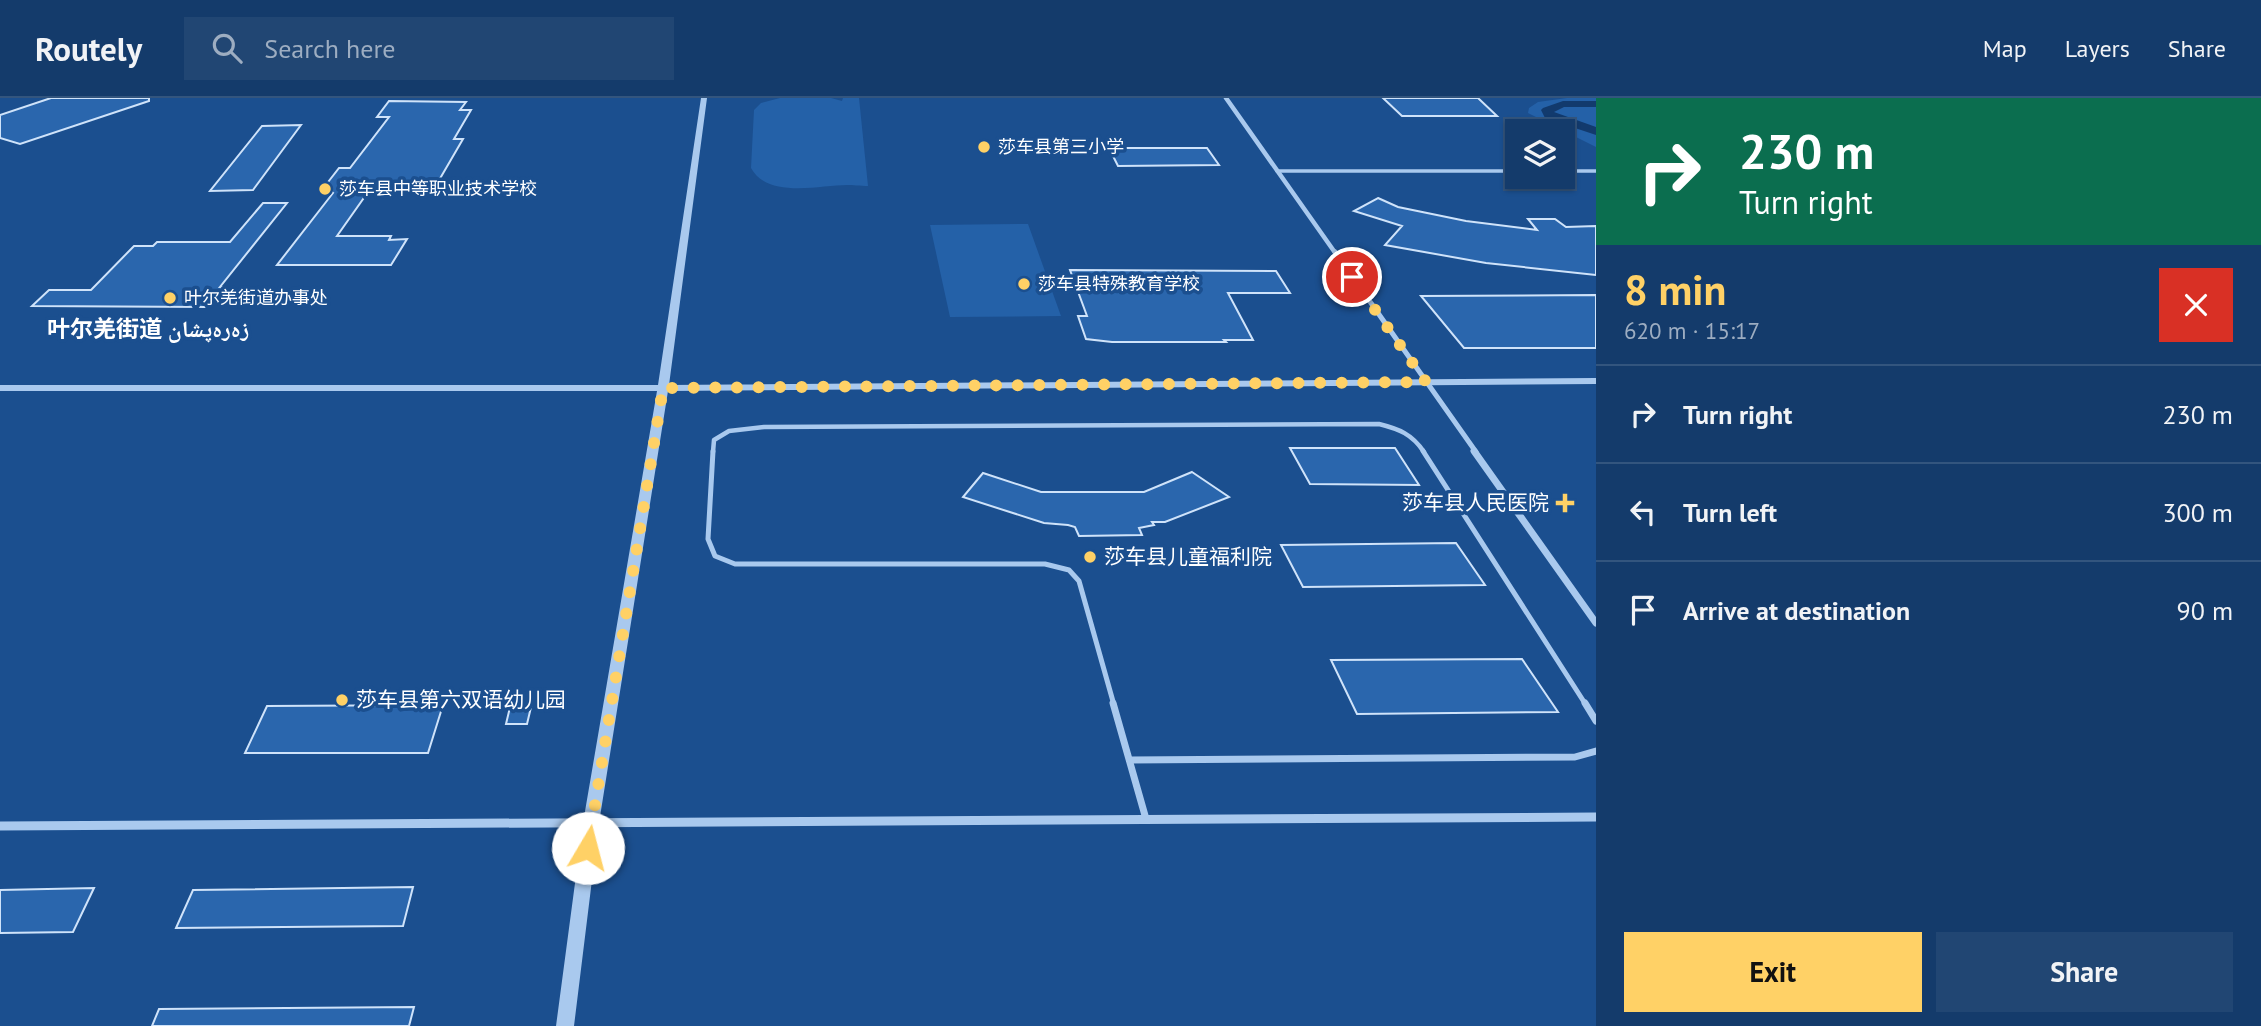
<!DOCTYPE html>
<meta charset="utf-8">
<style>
:root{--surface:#143b6b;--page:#214673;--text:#f1f3f6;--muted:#9dadc1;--line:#33557e;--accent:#ffd166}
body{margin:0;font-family:"PT Sans","Noto Naskh Arabic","Noto Sans SC",sans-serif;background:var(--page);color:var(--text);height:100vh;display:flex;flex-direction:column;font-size:26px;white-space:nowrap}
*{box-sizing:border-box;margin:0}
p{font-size:23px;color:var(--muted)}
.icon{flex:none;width:38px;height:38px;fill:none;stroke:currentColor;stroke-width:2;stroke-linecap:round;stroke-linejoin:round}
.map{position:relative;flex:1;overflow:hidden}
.details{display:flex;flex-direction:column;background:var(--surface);width:665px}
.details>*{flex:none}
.guide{background:#0b6e4f;color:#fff;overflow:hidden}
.tools{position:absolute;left:1505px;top:21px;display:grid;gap:14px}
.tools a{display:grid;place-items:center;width:70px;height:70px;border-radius:0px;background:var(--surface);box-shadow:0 2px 5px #0004,0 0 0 2px var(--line);font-size:35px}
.pin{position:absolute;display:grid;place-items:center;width:60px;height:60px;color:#fff;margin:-30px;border:4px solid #fff;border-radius:50%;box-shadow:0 2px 7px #0007}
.me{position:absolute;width:77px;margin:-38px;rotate:8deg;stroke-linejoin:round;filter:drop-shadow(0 0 5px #0008)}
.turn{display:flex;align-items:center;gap:24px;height:147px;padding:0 28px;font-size:32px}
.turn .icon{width:91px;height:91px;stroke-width:2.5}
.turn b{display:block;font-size:49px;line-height:60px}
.round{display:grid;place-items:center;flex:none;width:74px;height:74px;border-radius:0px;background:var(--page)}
.head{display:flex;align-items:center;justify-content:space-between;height:119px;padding:0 28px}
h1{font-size:42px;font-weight:700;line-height:52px;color:var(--accent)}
.button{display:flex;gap:14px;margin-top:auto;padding:14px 28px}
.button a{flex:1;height:80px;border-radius:0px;background:var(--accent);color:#111;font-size:28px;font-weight:700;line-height:80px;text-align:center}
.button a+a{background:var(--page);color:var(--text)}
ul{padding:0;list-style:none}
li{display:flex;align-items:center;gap:21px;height:98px;padding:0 28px;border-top:2px solid var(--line)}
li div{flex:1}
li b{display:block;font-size:26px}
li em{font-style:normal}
header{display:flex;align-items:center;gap:42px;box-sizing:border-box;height:98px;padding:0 35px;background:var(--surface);border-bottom:2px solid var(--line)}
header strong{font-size:33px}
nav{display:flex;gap:38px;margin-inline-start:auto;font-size:24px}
.search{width:490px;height:63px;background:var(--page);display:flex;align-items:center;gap:18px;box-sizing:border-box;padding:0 24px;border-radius:0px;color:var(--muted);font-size:26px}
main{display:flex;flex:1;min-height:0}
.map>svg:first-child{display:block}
</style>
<header>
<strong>Routely</strong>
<div class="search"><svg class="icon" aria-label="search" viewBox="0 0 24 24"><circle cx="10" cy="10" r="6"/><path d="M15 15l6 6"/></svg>Search here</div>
<nav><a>Map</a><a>Layers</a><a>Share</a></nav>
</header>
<main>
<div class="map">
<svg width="1596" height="928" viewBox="0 0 1596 928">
<rect width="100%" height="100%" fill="#1b4f8f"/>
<path fill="#2461a8" d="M 780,0 L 831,0 L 842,3 L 843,0 L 859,0 L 868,88 C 861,88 852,87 847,87 C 820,87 768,101 751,70 L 754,12 L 761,5 Z
M 1567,0 L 1596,0 L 1596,49 L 1528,15 L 1529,10 L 1538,4 Z
M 1028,126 L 1061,218 L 950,219 L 930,127 Z"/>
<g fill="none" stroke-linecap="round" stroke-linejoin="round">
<path fill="#123a6d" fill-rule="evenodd" d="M 1563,3 L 1596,3 L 1596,9 L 1564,9 L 1554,14 L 1596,29 L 1596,37 L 1545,20 L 1541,12 L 1543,10 Z"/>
</g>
<path fill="#2a66ad" stroke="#cfe3fa" stroke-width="2" d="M 51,0 L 149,0 L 149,3 L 20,46 L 0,40 L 0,17 Z
M 1383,0 L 1478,0 L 1497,18 L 1402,18 Z
M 389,3 L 466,4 L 460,12 L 471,12 L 454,41 L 463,41 L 438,84 L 378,84 L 373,87 L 337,138 L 391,138 L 389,142 L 407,141 L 391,167 L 277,167 L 333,95 L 325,88 L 339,70 L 350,70 L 389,19 L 377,19 Z
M 301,27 L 253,92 L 210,93 L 262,28 Z
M 1109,50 L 1207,50 L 1219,67 L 1118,68 Z
M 1378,100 L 1398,109 L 1466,123 L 1537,132 L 1528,121 L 1555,121 L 1566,129 L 1596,128 L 1596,177 L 1486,165 L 1385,147 L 1402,128 L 1354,113 Z
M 263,105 L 287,105 L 220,189 L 223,189 L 208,209 L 32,208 L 49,192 L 91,192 L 134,148 L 153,148 L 157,144 L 230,144 Z
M 1070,172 L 1276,173 L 1290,195 L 1228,195 L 1253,242 L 1224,242 L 1226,244 L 1112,244 L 1086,241 L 1078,218 L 1087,218 Z
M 1596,197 L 1596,250 L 1464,250 L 1421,198 Z
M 1290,350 L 1395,350 L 1419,387 L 1310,386 Z
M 1192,374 L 1229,399 L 1165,424 L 1152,424 L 1154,427 L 1139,430 L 1142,437 L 1079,438 L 1075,429 L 1068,427 L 1044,425 L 963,399 L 983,375 L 1041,394 L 1144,394 Z
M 1456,445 L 1485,487 L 1303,489 L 1281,447 Z
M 1522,561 L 1558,614 L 1357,616 L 1331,562 Z
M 511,605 L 532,605 L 527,626 L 506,626 Z
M 443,607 L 428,655 L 245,655 L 267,608 Z
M 413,789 L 403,828 L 176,830 L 193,792 Z
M 94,790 L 73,834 L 0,835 L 0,792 Z
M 414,909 L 409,928 L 152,928 L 159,911 Z"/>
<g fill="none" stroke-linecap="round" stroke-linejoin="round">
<path stroke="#a9c9ee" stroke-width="3.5" d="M 1277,73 L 1517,73
M 1563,73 L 1596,73"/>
<path stroke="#a9c9ee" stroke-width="4.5" d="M 713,354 L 714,342 L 729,333 L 764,329 L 1379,326 C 1399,331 1412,336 1424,354"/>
<path stroke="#a9c9ee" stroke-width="5" d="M 713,353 L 708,441 L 715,458 L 735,466 L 1045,466 L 1069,472 L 1079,483 L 1114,607
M 1423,353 L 1586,607"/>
<path stroke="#a9c9ee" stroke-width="7" d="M 1113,605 L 1146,721
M 1585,605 L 1596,623
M 1130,662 L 1575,659 L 1596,653"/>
<path stroke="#a9c9ee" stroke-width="4.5" d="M 1226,0 L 1336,156"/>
<path stroke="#a9c9ee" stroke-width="5" d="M 1335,154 L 1476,354"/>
<path stroke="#a9c9ee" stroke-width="7" d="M 1474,353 L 1596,525"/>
<path stroke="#a9c9ee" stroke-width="9" d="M 0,728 L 1596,719"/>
<path fill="#a9c9ee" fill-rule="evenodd" d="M 701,0 L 707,0 L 669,287 L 1596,280 L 1596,286 L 668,293 L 599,725 L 574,928 L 556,928 L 583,725 L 657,293 L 0,293 L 0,287 L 658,287 Z"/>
</g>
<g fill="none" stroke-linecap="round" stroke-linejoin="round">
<path stroke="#ffd166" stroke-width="12" stroke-dasharray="0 21.6" d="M 588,750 L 663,290 L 1426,284 L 1352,179"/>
</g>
<g fill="#ffd166" stroke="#1b4f8f" stroke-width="2.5">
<circle cx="984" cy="49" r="7"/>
<circle cx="325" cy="91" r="7"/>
<circle cx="1024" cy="186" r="7"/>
<circle cx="170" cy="200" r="7"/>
<path d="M1561.5 394.5h7v7h7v7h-7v7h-7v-7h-7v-7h7z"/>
<circle cx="1090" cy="459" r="7"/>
<circle cx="342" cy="602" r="7"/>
</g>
<g text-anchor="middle" stroke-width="7" stroke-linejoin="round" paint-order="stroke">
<g font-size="18" fill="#fff" stroke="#1b4f8f" text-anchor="start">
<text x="998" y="55">莎车县第三小学</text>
<text x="339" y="97">莎车县中等职业技术学校</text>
<text x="1038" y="192">莎车县特殊教育学校</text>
<text x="184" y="206">叶尔羌街道办事处</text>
</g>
<g font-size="21" fill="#fff" stroke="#1b4f8f" text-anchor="start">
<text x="1549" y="412" text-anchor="end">莎车县人民医院</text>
<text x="1104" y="466">莎车县儿童福利院</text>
<text x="356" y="609">莎车县第六双语幼儿园</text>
</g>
<g font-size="23" font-weight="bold" fill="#fff" stroke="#1b4f8f">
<text x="148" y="239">叶尔羌街道 زەرەپشان</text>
</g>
</g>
</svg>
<div class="tools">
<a><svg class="icon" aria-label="layers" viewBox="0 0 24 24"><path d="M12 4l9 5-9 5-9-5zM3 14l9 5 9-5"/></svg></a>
</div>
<div class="pin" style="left:1352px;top:179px;background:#d93025"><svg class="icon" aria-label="arrive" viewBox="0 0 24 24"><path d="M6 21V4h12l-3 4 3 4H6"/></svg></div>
<svg class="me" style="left:588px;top:750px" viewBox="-20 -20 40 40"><circle r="19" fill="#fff"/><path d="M0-13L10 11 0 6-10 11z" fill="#ffd166"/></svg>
</div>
<section class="details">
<div class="guide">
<div class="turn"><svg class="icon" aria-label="right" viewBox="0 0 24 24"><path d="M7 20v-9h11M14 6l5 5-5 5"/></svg><div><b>230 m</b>Turn right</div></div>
</div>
<div class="head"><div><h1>8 min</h1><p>620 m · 15:17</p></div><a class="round" style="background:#d93025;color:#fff"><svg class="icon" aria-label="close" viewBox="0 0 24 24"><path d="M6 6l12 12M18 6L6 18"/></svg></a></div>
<ul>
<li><svg class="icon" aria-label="right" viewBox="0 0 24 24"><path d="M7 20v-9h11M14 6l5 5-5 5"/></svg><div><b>Turn right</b></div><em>230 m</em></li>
<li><svg class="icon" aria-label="left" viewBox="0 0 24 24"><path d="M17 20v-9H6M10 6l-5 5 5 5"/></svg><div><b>Turn left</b></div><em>300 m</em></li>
<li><svg class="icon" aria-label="arrive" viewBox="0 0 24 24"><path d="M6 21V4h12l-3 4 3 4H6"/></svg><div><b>Arrive at destination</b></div><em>90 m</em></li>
</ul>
<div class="button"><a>Exit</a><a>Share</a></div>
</section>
</main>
